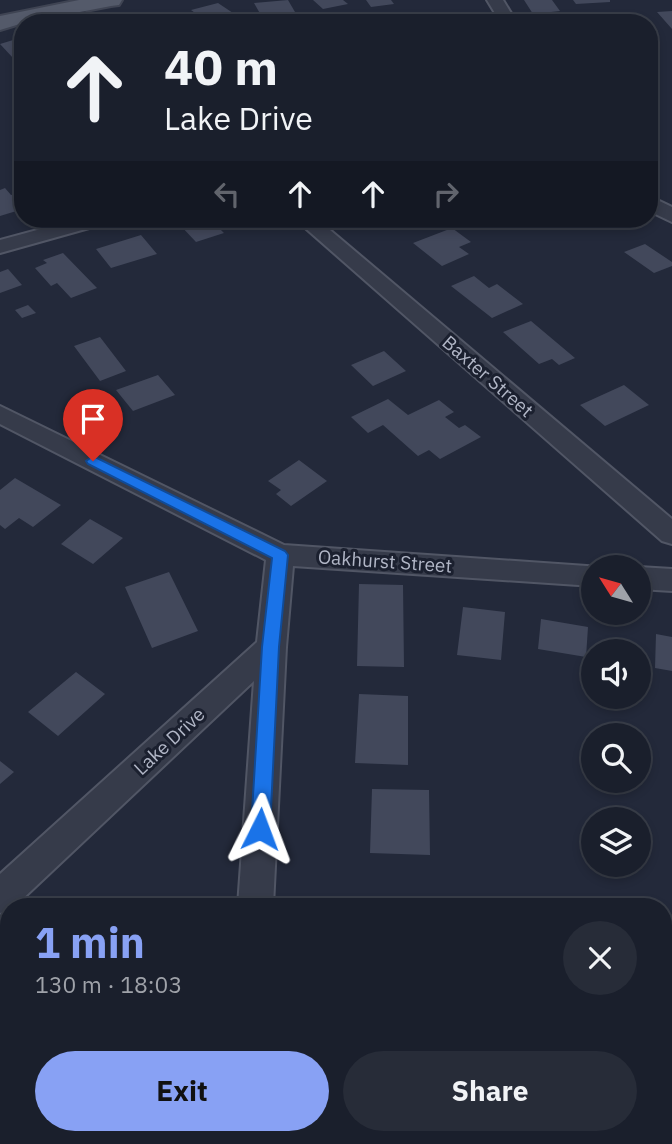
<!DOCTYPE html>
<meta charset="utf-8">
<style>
:root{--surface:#1a1f2c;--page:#272c38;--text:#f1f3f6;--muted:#9fa2a9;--line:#383d48;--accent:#88a1f4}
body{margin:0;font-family:"IBM Plex Sans",sans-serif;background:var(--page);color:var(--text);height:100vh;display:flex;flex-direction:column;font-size:26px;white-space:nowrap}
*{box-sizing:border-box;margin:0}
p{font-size:23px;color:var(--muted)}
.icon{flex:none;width:38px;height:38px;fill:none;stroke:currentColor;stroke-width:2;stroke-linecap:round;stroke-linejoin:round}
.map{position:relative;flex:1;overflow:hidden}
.drawer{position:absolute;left:0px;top:898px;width:672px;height:247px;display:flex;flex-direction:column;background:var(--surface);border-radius:28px 28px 0 0;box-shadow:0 4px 10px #0003,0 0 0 2px var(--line)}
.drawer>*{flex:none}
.guide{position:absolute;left:14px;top:14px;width:644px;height:214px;border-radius:28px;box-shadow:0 4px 10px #0003,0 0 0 2px var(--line);background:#1a1f2c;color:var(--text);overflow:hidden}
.needle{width:46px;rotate:307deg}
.controls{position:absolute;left:581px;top:555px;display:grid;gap:14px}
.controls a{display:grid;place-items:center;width:70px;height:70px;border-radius:50%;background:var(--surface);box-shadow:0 4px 10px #0003,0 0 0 2px var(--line);font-size:35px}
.pin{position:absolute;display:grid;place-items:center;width:60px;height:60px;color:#fff;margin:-72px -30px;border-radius:50% 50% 50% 0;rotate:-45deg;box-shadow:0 0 7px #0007}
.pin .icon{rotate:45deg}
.me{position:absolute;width:77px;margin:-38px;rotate:3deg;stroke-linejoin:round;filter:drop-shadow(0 0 5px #0008)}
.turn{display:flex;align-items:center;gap:24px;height:147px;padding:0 35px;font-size:32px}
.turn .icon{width:91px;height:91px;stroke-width:2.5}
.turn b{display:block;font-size:49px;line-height:60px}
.lanes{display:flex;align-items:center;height:66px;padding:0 35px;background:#0003;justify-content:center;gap:35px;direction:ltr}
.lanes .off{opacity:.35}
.round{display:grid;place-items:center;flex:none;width:74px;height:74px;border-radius:37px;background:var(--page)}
.summary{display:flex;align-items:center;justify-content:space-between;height:119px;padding:0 35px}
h1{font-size:42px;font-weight:700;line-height:52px;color:var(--accent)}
.button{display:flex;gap:14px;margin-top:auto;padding:14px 35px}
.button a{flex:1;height:80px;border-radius:42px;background:var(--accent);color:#111;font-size:28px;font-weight:700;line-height:80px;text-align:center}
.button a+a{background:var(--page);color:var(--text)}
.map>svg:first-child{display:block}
</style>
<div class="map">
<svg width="672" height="1144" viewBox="0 0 672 1144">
<rect width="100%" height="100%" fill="#23293a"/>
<path fill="#42485b" d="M 288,0 L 295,12 L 262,17 L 254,3 Z
M 313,0 L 343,0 L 348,4 L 323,9 Z
M 366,0 L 391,0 L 394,4 L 371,7 Z
M 524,0 L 552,0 L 560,11 L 533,14 Z
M 573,0 L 610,0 L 610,2 L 576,4 Z
M 218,3 L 239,17 L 209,23 L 191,10 Z
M 672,11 L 672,29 L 657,12 Z
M 140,15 L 149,23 L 115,23 L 115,22 Z
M 23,37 L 23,56 L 13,58 L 0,44 Z
M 5,188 L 11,195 L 23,192 L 23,209 L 0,216 L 0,190 Z
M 191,219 L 210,219 L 224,233 L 196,242 L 178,223 Z
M 225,219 L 256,219 L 259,222 L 240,229 Z
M 452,228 L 471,242 L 459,247 L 469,254 L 442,266 L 413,243 Z
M 141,235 L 157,254 L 111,268 L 96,249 Z
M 645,244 L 672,262 L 672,266 L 654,273 L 624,252 Z
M 63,253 L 97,288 L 71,298 L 57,283 L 51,286 L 35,268 L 47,263 L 43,260 Z
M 8,269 L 22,285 L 0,293 L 0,272 Z
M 474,276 L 489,288 L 497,284 L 523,304 L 492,318 L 451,286 Z
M 28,305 L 36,313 L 22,318 L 15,310 Z
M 531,321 L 575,358 L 559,365 L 552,359 L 539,364 L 503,332 Z
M 100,337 L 126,371 L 100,381 L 74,346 Z
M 384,351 L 406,371 L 373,386 L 351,365 Z
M 158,375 L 175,395 L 133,411 L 116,390 Z
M 624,385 L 649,405 L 605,426 L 580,405 Z
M 388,399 L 408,415 L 439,400 L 454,412 L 445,417 L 459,428 L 465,425 L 481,437 L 440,459 L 429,450 L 418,456 L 383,425 L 368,433 L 351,417 Z
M 299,460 L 327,481 L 291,506 L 276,494 L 281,490 L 268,481 Z
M 15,478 L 61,505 L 33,527 L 19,518 L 5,529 L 0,525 L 0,490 Z
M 90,519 L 123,538 L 93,564 L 61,544 Z
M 169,572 L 198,631 L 152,648 L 125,587 Z
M 359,584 L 403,585 L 404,667 L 357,666 Z
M 463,607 L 505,612 L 501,660 L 457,655 Z
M 541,619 L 588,627 L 586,657 L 538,649 Z
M 656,634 L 672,637 L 672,671 L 655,668 Z
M 76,672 L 105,694 L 58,736 L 28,712 Z
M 359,694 L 408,696 L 408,765 L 355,763 Z
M 0,761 L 14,772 L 0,784 Z
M 372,789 L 429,790 L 430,855 L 370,853 Z
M 378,1136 L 440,1136 L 441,1144 L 378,1144 Z"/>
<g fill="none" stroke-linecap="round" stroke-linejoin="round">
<g stroke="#515665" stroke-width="4">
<path id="street" d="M 487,0 L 503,0 L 517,23 L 501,23 Z
M 72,2 L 78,4 L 97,23 L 79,23 L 64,7 Z
M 649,196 L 672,207 L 672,222 L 649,211 Z
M 78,219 L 110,219 L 107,223 L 0,253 L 0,240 Z
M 295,219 L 317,219 L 672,519 L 672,544 L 662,541 Z
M 0,406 L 284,545 L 601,567 L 593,567 L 593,586 L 293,566 L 286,647 L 273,906 L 238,906 L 254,681 L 15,906 L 9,906 L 9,910 L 0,913 L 0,874 L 257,642 L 266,560 L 0,424 Z
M 639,567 L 672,569 L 672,591 L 639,589 Z
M 223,1136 L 263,1136 L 263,1144 L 223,1144 Z"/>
</g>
<g stroke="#3f4453" stroke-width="4">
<path id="primary" d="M 79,0 L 122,0 L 119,5 L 111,6 L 23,23 L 0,30 L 0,16 Z"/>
</g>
<use href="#street" fill="#363b4a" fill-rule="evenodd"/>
<use href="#primary" fill="#545a6a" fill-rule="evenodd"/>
</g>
<path fill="#1a73e8" stroke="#114b97" stroke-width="2" d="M 93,456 L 285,551 L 288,555 L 279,647 L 270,829 L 267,835 L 260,837 L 254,835 L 251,829 L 262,647 L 272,558 L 88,464 L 86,461 Z"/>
<g text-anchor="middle" stroke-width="6" stroke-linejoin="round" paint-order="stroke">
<g font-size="19" fill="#b1b6c6" stroke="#1b202f">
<text transform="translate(488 376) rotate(41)" y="7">Baxter Street</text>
<text transform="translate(385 561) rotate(4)" y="7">Oakhurst Street</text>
<text transform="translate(169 741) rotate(-43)" y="7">Lake Drive</text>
</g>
</g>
</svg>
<div class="controls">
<a><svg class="needle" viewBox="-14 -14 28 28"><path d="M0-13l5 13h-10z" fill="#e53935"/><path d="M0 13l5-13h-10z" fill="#9fa2a9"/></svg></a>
<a><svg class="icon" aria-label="sound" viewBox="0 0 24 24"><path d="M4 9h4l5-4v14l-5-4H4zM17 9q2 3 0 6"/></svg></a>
<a><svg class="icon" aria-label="search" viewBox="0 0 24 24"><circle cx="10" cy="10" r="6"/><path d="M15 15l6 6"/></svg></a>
<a><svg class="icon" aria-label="layers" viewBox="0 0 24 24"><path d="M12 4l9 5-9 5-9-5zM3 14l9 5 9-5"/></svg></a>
</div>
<div class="pin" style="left:93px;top:461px;background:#d93025"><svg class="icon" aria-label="arrive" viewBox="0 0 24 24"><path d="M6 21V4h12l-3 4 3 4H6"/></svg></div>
<svg class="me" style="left:260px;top:829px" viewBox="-20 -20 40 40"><path d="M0-17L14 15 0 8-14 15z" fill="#1a73e8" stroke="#fff" stroke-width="4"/></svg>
<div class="guide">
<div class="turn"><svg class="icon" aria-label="ahead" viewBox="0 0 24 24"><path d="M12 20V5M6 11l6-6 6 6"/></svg><div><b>40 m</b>Lake Drive</div></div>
<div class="lanes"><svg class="icon off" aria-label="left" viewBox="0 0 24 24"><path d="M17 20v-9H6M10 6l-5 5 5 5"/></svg><svg class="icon" aria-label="ahead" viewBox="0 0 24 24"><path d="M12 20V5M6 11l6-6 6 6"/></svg><svg class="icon" aria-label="ahead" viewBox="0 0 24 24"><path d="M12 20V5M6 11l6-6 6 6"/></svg><svg class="icon off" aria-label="right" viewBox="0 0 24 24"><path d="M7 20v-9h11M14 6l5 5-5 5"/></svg></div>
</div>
<section class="drawer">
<div class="summary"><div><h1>1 min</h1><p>130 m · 18:03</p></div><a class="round"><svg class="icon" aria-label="close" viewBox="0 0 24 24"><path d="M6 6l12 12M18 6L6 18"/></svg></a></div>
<div class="button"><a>Exit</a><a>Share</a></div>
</section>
</div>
